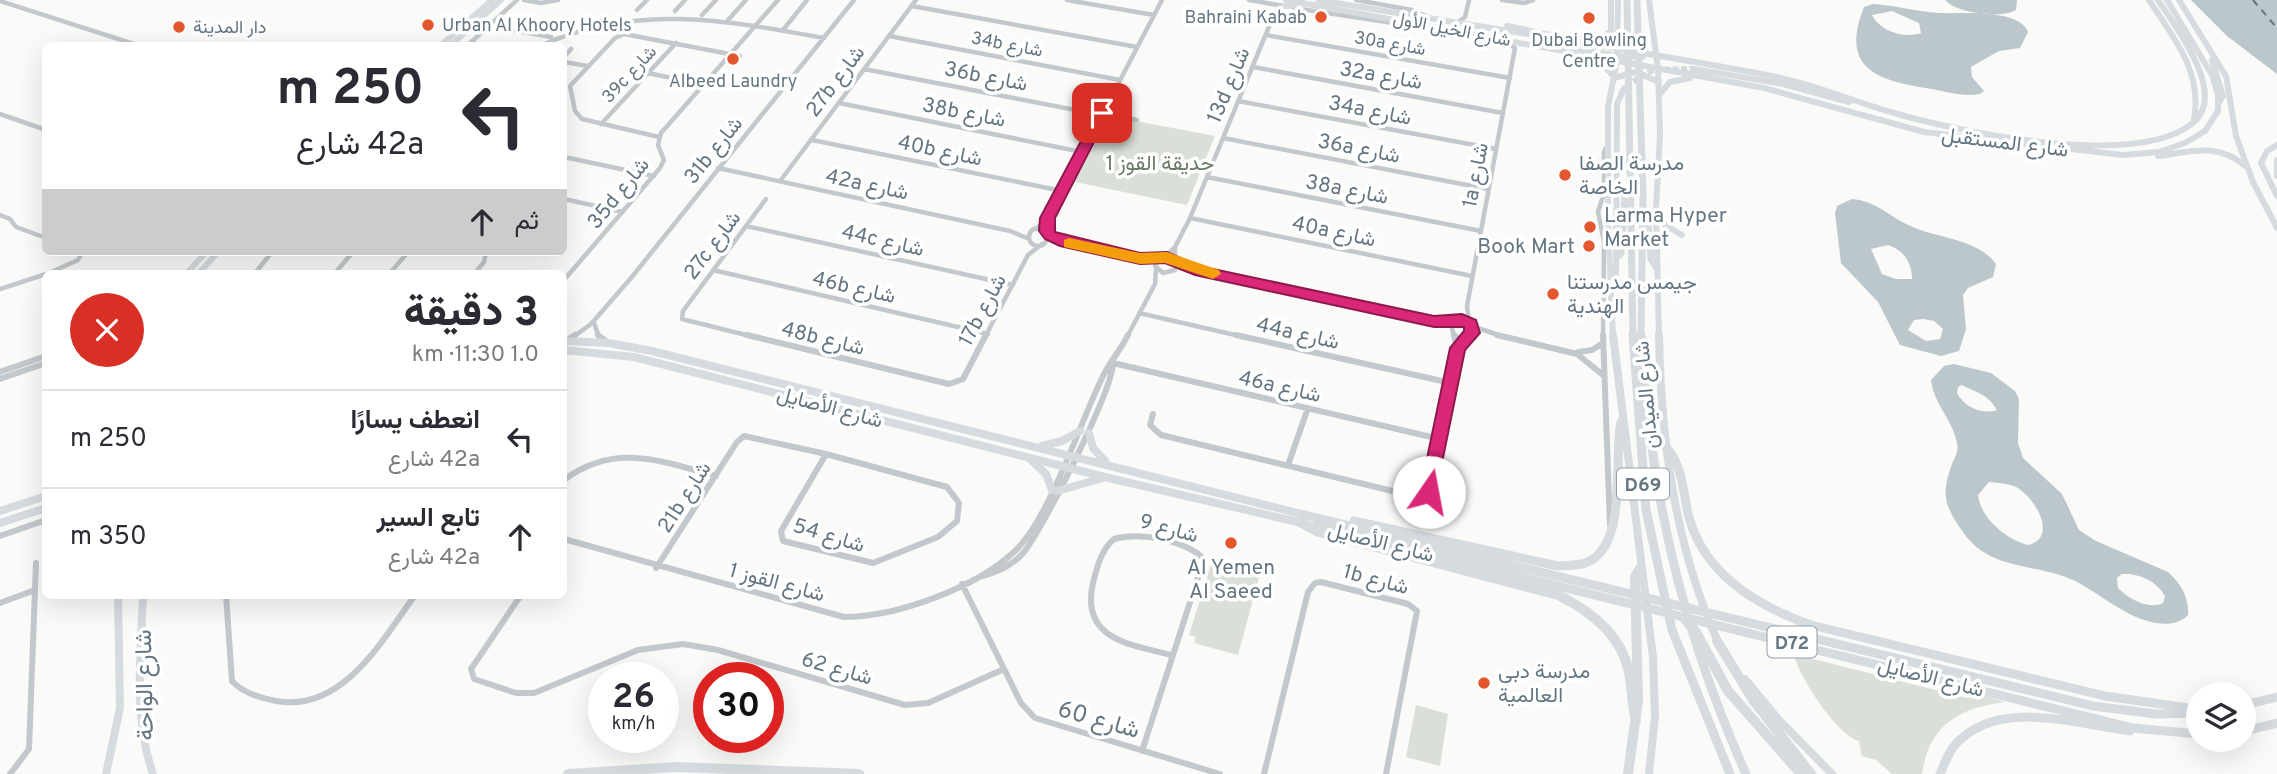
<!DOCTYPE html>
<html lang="ar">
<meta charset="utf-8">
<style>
:root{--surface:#fff;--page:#f7f7f7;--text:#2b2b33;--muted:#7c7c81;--line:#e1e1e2}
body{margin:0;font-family:Overpass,Vazirmatn,sans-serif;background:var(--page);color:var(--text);direction:rtl;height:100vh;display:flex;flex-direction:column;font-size:26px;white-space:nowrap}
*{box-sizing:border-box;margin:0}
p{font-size:23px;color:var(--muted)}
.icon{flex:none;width:38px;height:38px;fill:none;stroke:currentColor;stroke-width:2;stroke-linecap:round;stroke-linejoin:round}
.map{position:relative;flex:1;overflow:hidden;direction:ltr}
.panel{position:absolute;left:42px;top:270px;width:525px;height:329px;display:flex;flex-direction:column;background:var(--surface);border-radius:10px;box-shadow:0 7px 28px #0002;direction:rtl}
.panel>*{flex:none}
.guide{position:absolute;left:42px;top:42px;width:525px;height:214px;border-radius:10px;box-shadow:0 7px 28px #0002;direction:rtl;background:#fff;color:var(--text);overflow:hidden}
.fabs{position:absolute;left:2186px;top:682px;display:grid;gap:14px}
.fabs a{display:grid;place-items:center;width:70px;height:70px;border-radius:50%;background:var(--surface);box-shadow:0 7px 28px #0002;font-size:35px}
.speed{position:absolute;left:588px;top:662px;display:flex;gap:14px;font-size:35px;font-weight:700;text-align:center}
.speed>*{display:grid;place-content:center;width:91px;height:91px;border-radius:50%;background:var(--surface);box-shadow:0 7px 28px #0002;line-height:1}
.speed small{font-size:18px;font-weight:400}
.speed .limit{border:10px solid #d22;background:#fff;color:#111}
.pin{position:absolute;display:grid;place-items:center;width:60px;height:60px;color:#fff;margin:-30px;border-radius:14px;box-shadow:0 4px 10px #0006}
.me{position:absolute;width:77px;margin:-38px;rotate:12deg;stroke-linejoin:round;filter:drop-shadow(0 0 5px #0008)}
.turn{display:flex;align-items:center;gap:24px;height:147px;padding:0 28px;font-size:32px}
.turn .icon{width:91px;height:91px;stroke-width:2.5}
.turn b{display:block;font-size:49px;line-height:60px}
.then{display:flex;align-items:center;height:66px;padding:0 28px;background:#0003;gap:14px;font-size:26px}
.round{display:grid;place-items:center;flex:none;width:74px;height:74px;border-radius:37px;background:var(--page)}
.headline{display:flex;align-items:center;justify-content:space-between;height:119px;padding:0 28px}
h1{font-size:42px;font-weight:800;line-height:52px}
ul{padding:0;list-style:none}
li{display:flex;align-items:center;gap:21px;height:98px;padding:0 28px;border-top:2px solid var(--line)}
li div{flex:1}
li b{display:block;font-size:26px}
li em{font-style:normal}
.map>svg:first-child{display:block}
</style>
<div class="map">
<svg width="2277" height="774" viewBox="0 0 2277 774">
<rect width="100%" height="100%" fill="#fafaf8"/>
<path fill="#dadfd7" d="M 1109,116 L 1215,136 L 1187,205 L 1075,182 Z
M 1212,561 L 1260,574 L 1238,655 L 1194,643 L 1196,637 L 1189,635 Z
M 1794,654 L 1967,698 L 1981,695 L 2005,702 C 1960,708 1929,724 1922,774 L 1892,774 L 1876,760 L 1862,756 L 1859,741 C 1837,735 1798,676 1794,654 Z
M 1416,705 L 1448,714 L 1440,766 L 1406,757 Z"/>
<path fill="#bbc7cb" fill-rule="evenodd" d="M 1945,0 L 2017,0 L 2016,10 C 2000,19 1956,13 1945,0 Z
M 2191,0 L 2277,0 L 2277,74 L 2227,36 Z
M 1873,4 C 1895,5 1917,12 1939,13 C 1960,14 2019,8 2028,32 L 2020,48 L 1999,51 L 1971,67 L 1972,77 L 1984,91 L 1980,94 C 1965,97 1947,92 1932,89 C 1878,81 1839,70 1864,7 ZM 1892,11 L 1919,23 L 1921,33 C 1904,39 1880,31 1872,15 Z
M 1852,199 C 1875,201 1887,214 1906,224 C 1935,239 1976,237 1996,264 L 1993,277 L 1968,288 L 1963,295 L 1966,329 L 1959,351 L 1941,356 L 1900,345 L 1878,302 L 1841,263 L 1835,213 L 1837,206 ZM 1888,245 C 1904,250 1912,263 1912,279 L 1896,279 L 1882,274 L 1871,249 ZM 1923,319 L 1934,321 L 1943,329 L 1940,339 L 1926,341 L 1908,330 L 1914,320 Z
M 1954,364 L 1991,373 L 2015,391 L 2019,399 L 2018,443 L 2023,458 L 2062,494 L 2079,530 L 2096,541 L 2168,572 C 2181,584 2189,597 2188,615 C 2178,626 2161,625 2148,621 C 2121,614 2098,592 2073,580 C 2036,563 1989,571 1963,532 C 1944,505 1941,495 1952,464 C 1955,457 1959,451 1957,443 C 1953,420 1934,405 1931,380 L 1944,366 ZM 1962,385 C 1977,393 1988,394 1997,410 C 1982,415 1964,407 1957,393 L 1958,387 ZM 1989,482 C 1998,483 2008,483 2016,487 C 2035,497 2059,538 2028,545 C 2006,539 1981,519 1978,495 ZM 2122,574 C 2139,573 2157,581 2165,596 L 2163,603 C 2148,610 2129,599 2118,588 L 2117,578 Z"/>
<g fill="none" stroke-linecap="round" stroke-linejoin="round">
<path stroke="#60757c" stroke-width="2" stroke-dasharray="7 6" stroke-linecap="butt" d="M 2253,0 L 2277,28"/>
<path stroke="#d5d9db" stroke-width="6" stroke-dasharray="6 2.5" stroke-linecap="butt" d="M 1626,86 L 1653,70 L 1694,69"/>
<path stroke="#c3c8cc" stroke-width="4.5" d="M 524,0 L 541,3 L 558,0
M 1067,0 L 1154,15
M 1249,0 L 1284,6
M 1356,0 L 1412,10 L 1429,17
M 1502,0 L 1524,3 L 1533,0
M 0,1 L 140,46
M 912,6 L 1137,47
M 1294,8 L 1433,29
M 637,10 L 647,0
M 675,11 L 685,0
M 702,15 L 716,0
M 728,20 L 746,0
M 1458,22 L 1465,17 L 1469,0
M 783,30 L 807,0
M 483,31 L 499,28 L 551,37
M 1266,35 L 1510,78
M 889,36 L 1120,80
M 467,46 L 517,0
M 540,46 C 634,3 726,20 824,38
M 564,57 L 571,49
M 564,62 L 588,66
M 1253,67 L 1503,113
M 864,69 L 1101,115
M 648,73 L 704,85
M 1238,101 L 1496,149
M 839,103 L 1082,152
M 1103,113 L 1137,120
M 0,114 L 46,130
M 601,124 L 676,43
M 659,137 L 582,119 L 575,111 L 570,86 L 615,38 L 624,34 L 740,56
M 1223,138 L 1488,189
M 812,140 L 1062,191
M 564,157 L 654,176
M 718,168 L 1010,231 L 1027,238
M 1207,177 L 1481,231
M 780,181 L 916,0
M 564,199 L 623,212
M 0,215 L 10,219 L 16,227 L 46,238
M 1190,218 L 1472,276
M 746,226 L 1013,285
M1029 237a9 9 0 1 1 18 0a9 9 0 1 1-18 0Z
M 1036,229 L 1048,218 L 1162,0
M 1050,236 L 1103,252 L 1159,259
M 1175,247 L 1175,262
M 1161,258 L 1175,262 L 1175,270 L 1163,273 L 1155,266 Z
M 1164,258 L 1175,247 L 1190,218 L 1275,12 L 1285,6
M 1176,263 L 1195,270 L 1434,322 L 1452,322
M 713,270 L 988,334
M 49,273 L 78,260 L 82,252
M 255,273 L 272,252
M 335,273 L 353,252
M 390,273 L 408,252
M 475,273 L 484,262 L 486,252
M 564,280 L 660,168 L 664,160 L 658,145 L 661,133 L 778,0
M 0,289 L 46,274
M 1139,313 L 1244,337
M1452 328a10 10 0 1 1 20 0a10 10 0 1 1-20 0Z
M 594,323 L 599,337
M 1469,323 L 1467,306 L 1515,48 L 1507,42
M 1472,326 L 1504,337
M 1453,332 L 1454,337
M 573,337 L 591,324 L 631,278 L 854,0
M 754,337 L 682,319 L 683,311 L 766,199
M 985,337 L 1028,255 L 1042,244
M 1127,337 L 1155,284 L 1156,269
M 1603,337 L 1604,242 L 1598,212 L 1604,193 L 1604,152 L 1607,146"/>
<path stroke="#c3c8cc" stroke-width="6" d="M 598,335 L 607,342
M 747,335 L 949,384 L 963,379 L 986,335
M 1236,335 L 1451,383
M 1497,335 L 1577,354 L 1603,375
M 1603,335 L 1610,525
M 569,339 L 575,335
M 1578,352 L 1592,350 L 1603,343
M 1113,363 L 1440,439
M 0,372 L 46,356
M 0,379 L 46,363
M 1153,414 L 1150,425 L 1161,435 L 1413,496 L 1424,496 L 1430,487 L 1457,348 L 1454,335
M 826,454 L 947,487 L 959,503 L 957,521 L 938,537 L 873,563 L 783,541 L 781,531 Z
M 1288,465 L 1308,408
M 564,480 C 614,442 661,461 716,476
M 0,536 L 46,520
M 564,539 L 844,617 C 896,617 976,588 1015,551 C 1050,518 1080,422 1103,376 C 1110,362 1121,349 1128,335
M 656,568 L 737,442 L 744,436 L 826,454
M 983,576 C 999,571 1013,565 1024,552 C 1043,529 1113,389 1113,363
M 962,584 L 1021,703 L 1035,718 L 1220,774
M 226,595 L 232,681 C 243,693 260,698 276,701 C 342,713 382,641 415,595
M 521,595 L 471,669 L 474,679 L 516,693 L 534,693 L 638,650 L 683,644 L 718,650 L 905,705 L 928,703 L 1004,669
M 0,603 L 35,590
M 1142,751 L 1204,559 C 1185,540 1139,532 1114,539 C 1101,550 1097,567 1093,583 C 1080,639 1130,645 1172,655
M 10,774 L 29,749 L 36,563
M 1264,774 L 1308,592 L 1315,583 L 1321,582 L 1408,604 L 1417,611 L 1386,774"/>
<path stroke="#d6dbdf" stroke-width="6" d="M 1286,0 L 1764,88 L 1924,132 L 2123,155 L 2159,152 L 2185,143 L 2205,131 L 2218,111 L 2218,95 L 2212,75 L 2167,0
M 1318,0 C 1468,25 1618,47 1767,75 C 1811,83 1852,101 1894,113 C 1959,132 2139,170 2194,122 C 2227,93 2176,27 2158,0
M 1649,0 L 1658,69 L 1660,134 L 1656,209 L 1659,337
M 2149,0 C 2173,37 2203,72 2194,119
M 2179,0 L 2226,76 L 2236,136 L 2253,182 L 2277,228
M 1285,6 L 1302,5
M 1507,26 C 1532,30 1593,49 1611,31 L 1611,0
M 1537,41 L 1617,56 L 1643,57
M 440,46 L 492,0
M 450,46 L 501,0
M 1596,59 L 1614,76
M 2212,60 L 2223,96 L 2220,101
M 1694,69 L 1783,84 L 1849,102
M 1614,78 L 1636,72 L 1659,82
M 1660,94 L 1670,82 L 1690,78
M 2277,145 L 2267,151 L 2261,163 L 2277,196
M 2158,156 C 2190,152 2218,142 2245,166
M 2277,160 L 2277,176
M 1659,213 L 1665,225 L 1682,235
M 187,273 L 206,252
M 199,273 L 218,252
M 1611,292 L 1616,284 L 1617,104 L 1624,88
M 1613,337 L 1608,223 L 1608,107 L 1617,61 L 1618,0"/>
<path stroke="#d6dbdf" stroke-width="8" d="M 1613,335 L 1653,657 L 1655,716 L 1649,774
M 1659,335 C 1661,441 1675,547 1719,644
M 564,341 L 609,343 L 652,351 L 1305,515
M 564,350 L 634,357 L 1113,479 L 1302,523
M 1089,433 L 1093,448 L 1105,461
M 1042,446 L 1062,441 L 1080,431
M 1030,459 L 1046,474 L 1052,490
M 1057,491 L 1103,478
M 0,511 L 46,496
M 0,523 L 46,508
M 143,595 C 141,654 133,717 153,774
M 1745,679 L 1779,720 L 1832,774
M 106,774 L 120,708 L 118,595"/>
<path stroke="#d6dbdf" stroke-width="7" d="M 1627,0 L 1633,337
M 1637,0 L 1643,196 L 1641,337
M 1647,211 L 1651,259 L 1657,268
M 1617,257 L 1621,253 L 1625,195"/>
<path stroke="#d6dbdf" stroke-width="9" d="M 1633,335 L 1646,510 L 1672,630 L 1730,774
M 1641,335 C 1650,493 1682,630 1746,774
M 1666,447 C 1682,464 1683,491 1688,513 C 1702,573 1757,606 1811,625 L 2105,696 L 2195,709
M 1305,515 L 2093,706 L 2156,714 L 2198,713
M 1354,521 L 1558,566 C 1566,565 1578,566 1585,563 C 1629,548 1613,460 1621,422
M 1315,526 L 2133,728 L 2198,734
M 2244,705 L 2277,697
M 2244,731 L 2277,723
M 1940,774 C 1944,765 1948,753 1955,745 C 1997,697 2076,724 2130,731"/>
<path stroke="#d6dbdf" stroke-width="10" d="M 1302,523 L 1319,532 L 1558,595 C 1591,611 1621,634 1629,672 C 1632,688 1632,705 1636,721
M 1684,618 L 1696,632 L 1728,691 L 1801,774
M 1717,641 L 1753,700 L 1811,774
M 568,774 L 677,767 L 859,774
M 1628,774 L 1638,700 L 1635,577 L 1640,569"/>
</g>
<path fill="#db2777" stroke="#8e194d" stroke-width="2" d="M 1102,109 L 1109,113 L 1055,218 L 1055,232 L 1140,253 L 1167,252 L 1199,266 L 1434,316 L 1462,314 L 1476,320 L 1480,333 L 1465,350 L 1435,497 L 1429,499 L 1420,492 L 1450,348 L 1464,331 L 1464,327 L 1434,327 L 1195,275 L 1165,263 L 1140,264 L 1060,246 L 1045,239 L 1039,231 L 1040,218 L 1096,113 Z"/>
<path fill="#f59e0b" d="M 1069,238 L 1140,253 L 1167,252 L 1219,270 L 1221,274 L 1213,279 L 1165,263 L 1140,264 L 1064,247 L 1064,240 Z"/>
<g fill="#e4572e" stroke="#fff" stroke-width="2.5">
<circle cx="1321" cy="17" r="7"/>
<circle cx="1589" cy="18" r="7"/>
<circle cx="428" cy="25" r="7"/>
<circle cx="179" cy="27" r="7"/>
<circle cx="733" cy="59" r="7"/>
<circle cx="1565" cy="175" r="7"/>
<circle cx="1590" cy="227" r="7"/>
<circle cx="1589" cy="246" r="7"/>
<circle cx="1553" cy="294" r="7"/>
<circle cx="1231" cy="543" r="7"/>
<circle cx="1484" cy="683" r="7"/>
</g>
<g text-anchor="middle" stroke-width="7" stroke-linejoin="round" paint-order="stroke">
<g font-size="18" fill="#657683" stroke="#fff" text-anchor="start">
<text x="1307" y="23" text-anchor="end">Bahraini Kabab</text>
<text x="442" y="31">Urban Al Khoory Hotels</text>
<text x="193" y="33">دار المدينة</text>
<text x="1589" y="46" text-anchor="middle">Dubai Bowling<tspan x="1589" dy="21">Centre</tspan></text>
<text x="733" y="87" text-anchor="middle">Albeed Laundry</text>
</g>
<g font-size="18" fill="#657683" stroke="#fff">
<text transform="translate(1452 29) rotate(11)" y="6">شارع الخيل الأول</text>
<text transform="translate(1390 43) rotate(10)" y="6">30a شارع</text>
<text transform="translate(1007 44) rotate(11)" y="6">34b شارع</text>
<text transform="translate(629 74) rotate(-47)" y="6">39c شارع</text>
</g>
<g fill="#fff" stroke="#939fa8" stroke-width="2">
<rect x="1617" y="468.5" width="52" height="31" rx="5"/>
<rect x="1767.5" y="626.5" width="49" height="31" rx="5"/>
</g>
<g font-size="19" font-weight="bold" fill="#657683">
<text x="1643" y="491">D69</text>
<text x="1792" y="649">D72</text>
</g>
<g font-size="21" fill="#657683" stroke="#fff">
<text transform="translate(1381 75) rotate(10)" y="7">32a شارع</text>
<text transform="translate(986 76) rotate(11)" y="7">36b شارع</text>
<text transform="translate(835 81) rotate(-53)" y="7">27b شارع</text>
<text transform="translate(1228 85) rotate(-67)" y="7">13d شارع</text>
<text transform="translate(1370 110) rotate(11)" y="7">34a شارع</text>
<text transform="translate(964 112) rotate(11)" y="7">38b شارع</text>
<text transform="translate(2005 142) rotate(7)" y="7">شارع المستقبل</text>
<text transform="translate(1359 148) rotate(11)" y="7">36a شارع</text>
<text transform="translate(713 150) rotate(-51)" y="7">31b شارع</text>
<text transform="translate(940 150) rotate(12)" y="7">40b شارع</text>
<text transform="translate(1475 175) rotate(-79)" y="7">1a شارع</text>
<text transform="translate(867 184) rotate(12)" y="7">42a شارع</text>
<text transform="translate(1347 189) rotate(11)" y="7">38a شارع</text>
<text transform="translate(618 193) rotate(-51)" y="7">35d شارع</text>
<text transform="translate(1334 231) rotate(12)" y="7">40a شارع</text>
<text transform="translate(883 240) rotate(13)" y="7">44c شارع</text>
<text transform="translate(712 245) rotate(-53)" y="7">27c شارع</text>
<text transform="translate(854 287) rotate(13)" y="7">46b شارع</text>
<text transform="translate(982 310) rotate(-62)" y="7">17b شارع</text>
<text transform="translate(1298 333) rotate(13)" y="7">44a شارع</text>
<text transform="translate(823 338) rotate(14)" y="7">48b شارع</text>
<text transform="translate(1280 386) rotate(13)" y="7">46a شارع</text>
<text transform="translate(1646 395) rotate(-95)" y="7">شارع الميدان</text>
<text transform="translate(830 407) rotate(15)" y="7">شارع الأصايل</text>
<text transform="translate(684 497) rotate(-57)" y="7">21b شارع</text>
<text transform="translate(1169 528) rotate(15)" y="7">شارع 9</text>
<text transform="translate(829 535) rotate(17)" y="7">شارع 54</text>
<text transform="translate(1381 542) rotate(14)" y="7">شارع الأصايل</text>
<text transform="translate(1376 579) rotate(15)" y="7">1b شارع</text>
<text transform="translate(777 582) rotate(15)" y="7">شارع القوز 1</text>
<text transform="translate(837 668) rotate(16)" y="7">شارع 62</text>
<text transform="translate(1931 677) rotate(14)" y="7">شارع الأصايل</text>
</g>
<g font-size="21" fill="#687a64" stroke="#fff">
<text x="1160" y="170">حديقة القوز 1</text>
</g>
<g font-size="21" fill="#657683" stroke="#fff" text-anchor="start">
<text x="1579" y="170">مدرسة الصفا<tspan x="1579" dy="24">الخاصة</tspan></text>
<text x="1604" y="222">Larma Hyper<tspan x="1604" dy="24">Market</tspan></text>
<text x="1575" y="253" text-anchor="end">Book Mart</text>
<text x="1567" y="289">جيمس مدرستنا<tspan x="1567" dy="24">الهندية</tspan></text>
<text x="1231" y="574" text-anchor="middle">Al Yemen<tspan x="1231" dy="24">Al Saeed</tspan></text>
<text x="1498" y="678">مدرسة دبي<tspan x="1498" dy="24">العالمية</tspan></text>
</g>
<g font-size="24" fill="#657683" stroke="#fff">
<text transform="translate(144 685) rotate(-91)" y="8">شارع الواحة</text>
<text transform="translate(1099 719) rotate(16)" y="8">شارع 60</text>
</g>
</g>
</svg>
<div class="fabs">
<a><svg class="icon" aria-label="layers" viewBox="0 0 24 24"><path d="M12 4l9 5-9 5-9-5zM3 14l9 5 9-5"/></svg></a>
</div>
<div class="speed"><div>26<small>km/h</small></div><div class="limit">30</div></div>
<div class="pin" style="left:1102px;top:113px;background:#d93025"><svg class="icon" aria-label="arrive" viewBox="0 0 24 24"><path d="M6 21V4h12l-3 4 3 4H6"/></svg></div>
<svg class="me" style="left:1429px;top:492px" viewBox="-20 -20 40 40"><circle r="19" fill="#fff"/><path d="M0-13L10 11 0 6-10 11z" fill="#db2777"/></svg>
<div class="guide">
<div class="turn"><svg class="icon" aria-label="left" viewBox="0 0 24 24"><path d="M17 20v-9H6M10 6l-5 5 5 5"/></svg><div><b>250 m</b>42a شارع</div></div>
<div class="then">ثم<svg class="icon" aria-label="ahead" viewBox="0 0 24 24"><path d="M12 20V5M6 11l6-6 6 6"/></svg></div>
</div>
<section class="panel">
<div class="headline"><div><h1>3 دقيقة</h1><p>1.0 km · 11:30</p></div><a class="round" style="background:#d93025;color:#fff"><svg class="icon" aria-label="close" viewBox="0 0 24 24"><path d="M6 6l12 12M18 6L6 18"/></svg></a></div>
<ul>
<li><svg class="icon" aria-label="left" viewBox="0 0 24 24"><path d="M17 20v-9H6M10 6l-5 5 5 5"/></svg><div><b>انعطف يسارًا</b><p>42a شارع</p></div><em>250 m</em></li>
<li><svg class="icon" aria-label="ahead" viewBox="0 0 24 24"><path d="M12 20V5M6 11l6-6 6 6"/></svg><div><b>تابع السير</b><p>42a شارع</p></div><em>350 m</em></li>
</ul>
</section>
</div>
